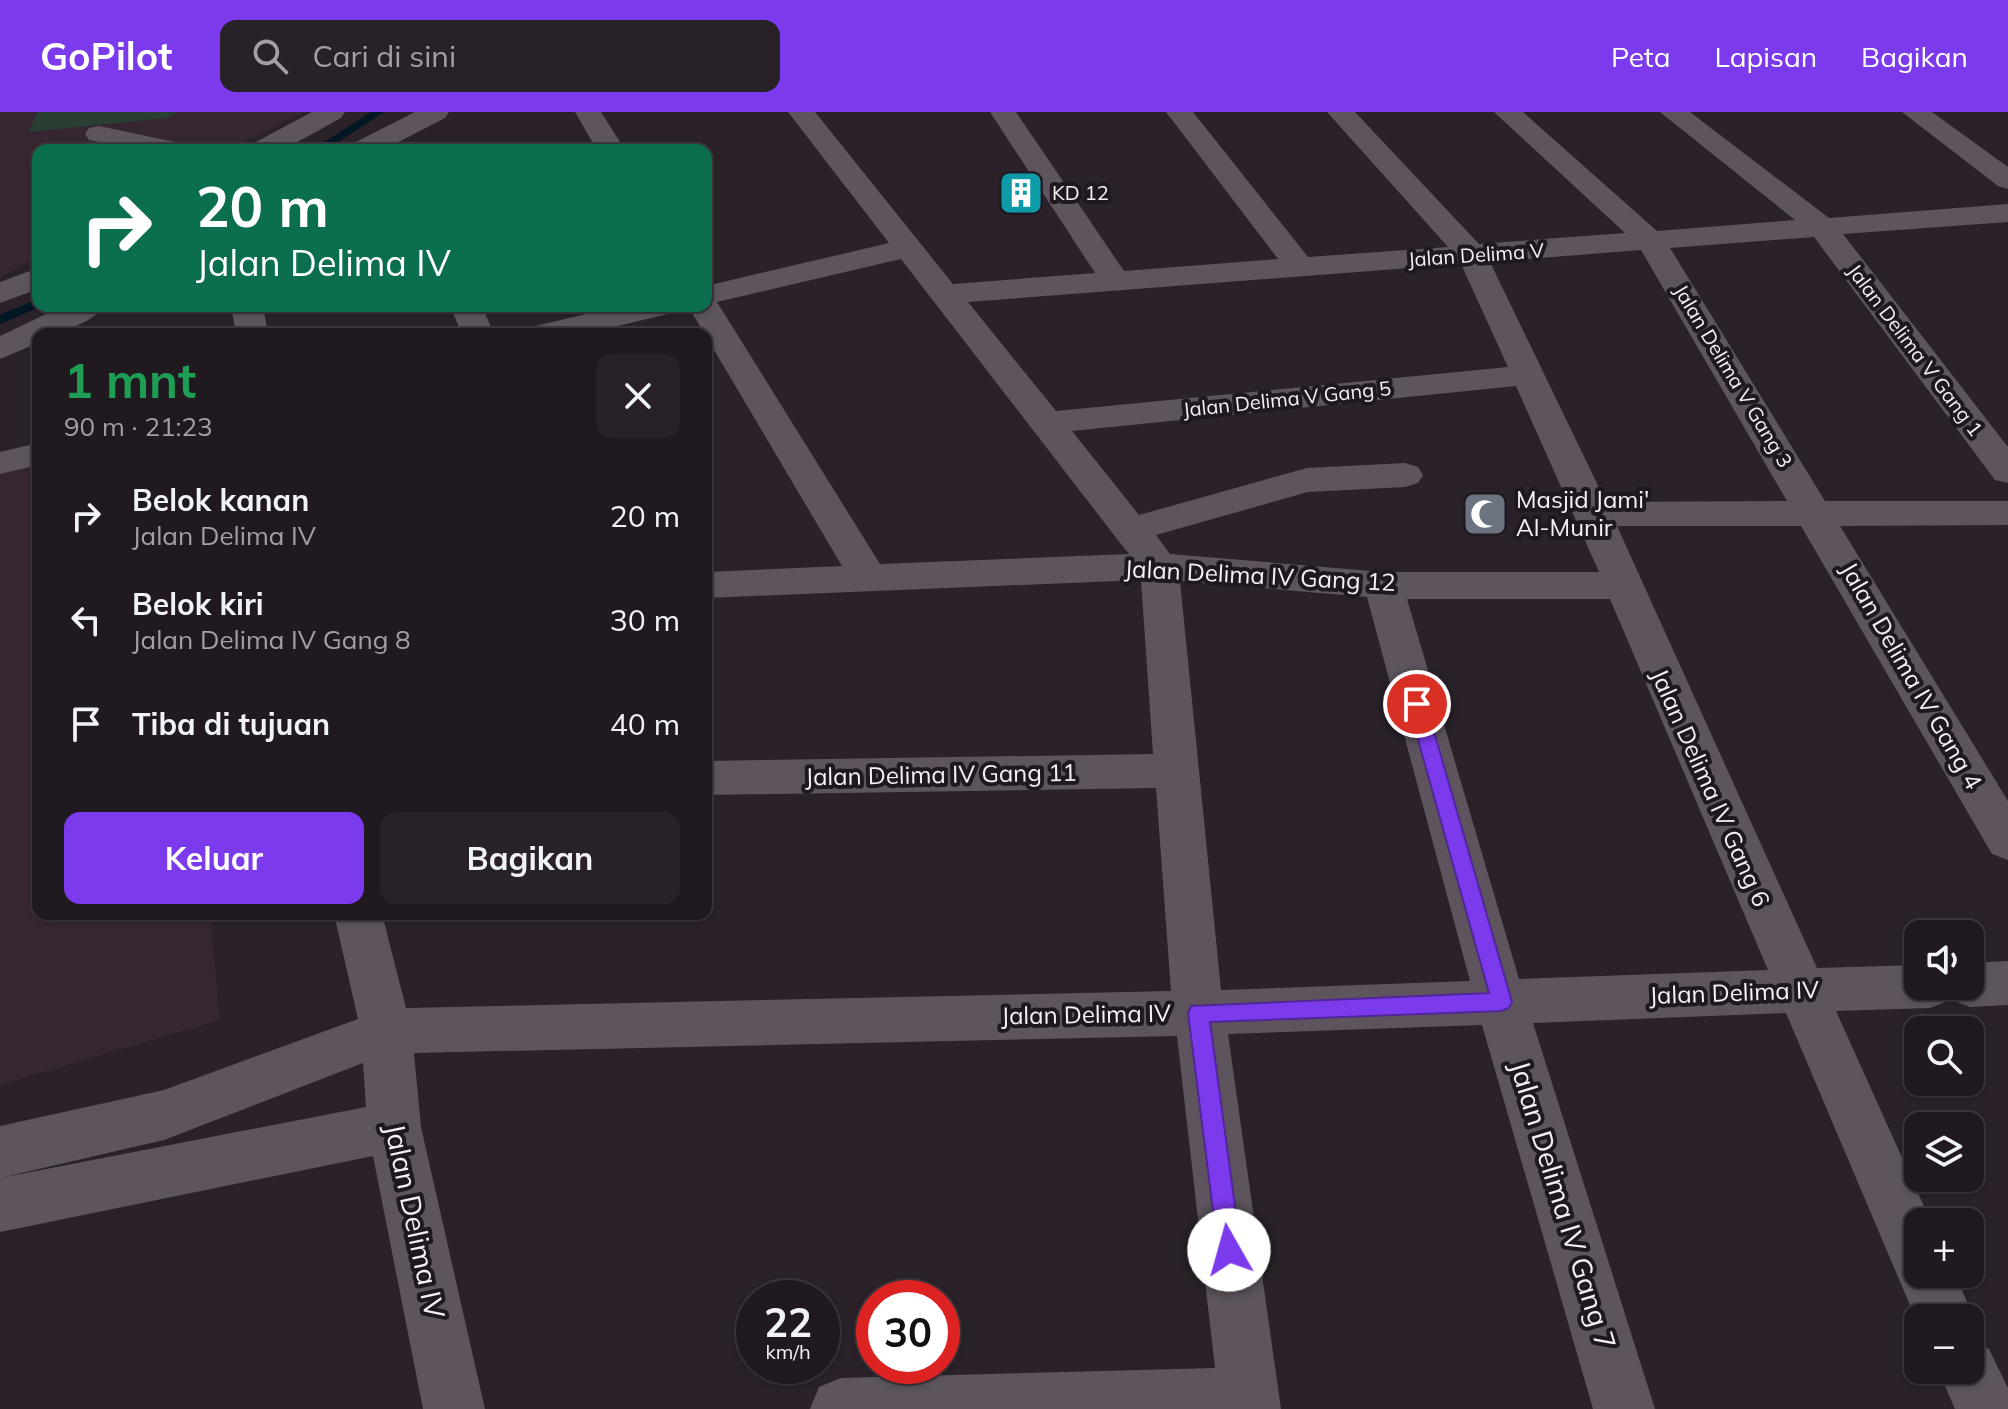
<!DOCTYPE html>
<html lang="id">
<meta charset="utf-8">
<style>
:root{--surface:#20191f;--page:#282228;--text:#f1f3f6;--muted:#a2a0a4;--line:#3d383d;--accent:#7c3aed}
body{margin:0;font-family:Mulish,sans-serif;background:var(--page);color:var(--text);height:100vh;display:flex;flex-direction:column;font-size:30px;white-space:nowrap}
*{box-sizing:border-box;margin:0}
p{font-size:26px;color:var(--muted)}
.icon{flex:none;width:44px;height:44px;fill:none;stroke:currentColor;stroke-width:2;stroke-linecap:round;stroke-linejoin:round}
.map{position:relative;flex:1;overflow:hidden}
.details{position:absolute;left:32px;top:216px;width:680px;height:592px;display:flex;flex-direction:column;background:var(--surface);border-radius:16px;box-shadow:0 2px 6px #0004,0 0 0 2px var(--line)}
.details>*{flex:none}
.banner{position:absolute;left:32px;top:32px;width:680px;height:168px;border-radius:16px;box-shadow:0 2px 6px #0004,0 0 0 2px var(--line);background:#0b6e4f;color:#fff;overflow:hidden}
.controls{position:absolute;left:1904px;top:808px;display:grid;gap:16px}
.controls a{display:grid;place-items:center;width:80px;height:80px;border-radius:16px;background:var(--surface);box-shadow:0 2px 6px #0004,0 0 0 2px var(--line);font-size:40px}
.speed{position:absolute;left:736px;top:1168px;display:flex;gap:16px;font-size:40px;font-weight:700;text-align:center}
.speed>*{display:grid;place-content:center;width:104px;height:104px;border-radius:50%;background:var(--surface);box-shadow:0 2px 6px #0004,0 0 0 2px var(--line);line-height:1}
.speed small{font-size:20px;font-weight:400}
.speed .limit{border:12px solid #d22;background:#fff;color:#111}
.pin{position:absolute;display:grid;place-items:center;width:68px;height:68px;color:#fff;margin:-34px;border:4px solid #fff;border-radius:50%;box-shadow:0 2px 8px #0007}
.me{position:absolute;width:88px;margin:-44px;rotate:353deg;stroke-linejoin:round;filter:drop-shadow(0 0 6px #0008)}
.turn{display:flex;align-items:center;gap:28px;height:168px;padding:0 32px;font-size:36px}
.turn .icon{width:104px;height:104px;stroke-width:2.5}
.turn b{display:block;font-size:56px;line-height:68px}
.round{display:grid;place-items:center;flex:none;width:84px;height:84px;border-radius:16px;background:var(--page)}
.head{display:flex;align-items:center;justify-content:space-between;height:136px;padding:0 32px}
h1{font-size:48px;font-weight:700;line-height:60px;color:#1e9e55}
.primary-button{display:flex;gap:16px;margin-top:auto;padding:16px 32px}
.primary-button a{flex:1;height:92px;border-radius:16px;background:var(--accent);color:#fff;font-size:32px;font-weight:700;line-height:92px;text-align:center}
.primary-button a+a{background:var(--page);color:var(--text)}
ul{padding:0;list-style:none}
li{display:flex;align-items:center;gap:24px;height:104px;padding:0 32px}
li div{flex:1}
li b{display:block;font-size:30px}
li em{font-style:normal}
header{display:flex;align-items:center;gap:48px;box-sizing:border-box;height:112px;padding:0 40px;background:var(--accent);color:#fff}
header strong{font-size:38px}
nav{display:flex;gap:44px;margin-inline-start:auto;font-size:28px}
.search{width:560px;height:72px;background:var(--page);display:flex;align-items:center;gap:20px;box-sizing:border-box;padding:0 28px;border-radius:16px;color:var(--muted);font-size:30px}
.map>svg:first-child{display:block}
</style>
<header>
<strong>GoPilot</strong>
<div class="search"><svg class="icon" aria-label="search" viewBox="0 0 24 24"><circle cx="10" cy="10" r="6"/><path d="M15 15l6 6"/></svg>Cari di sini</div>
<nav><a>Peta</a><a>Lapisan</a><a>Bagikan</a></nav>
</header>
<div class="map">
<svg width="2008" height="1297" viewBox="0 0 2008 1297">
<rect width="100%" height="100%" fill="#2a2129"/>
<path fill="#362631" d="M 0,0 L 304,0 L 228,38 L 38,38 L 38,144 L 0,166 Z
M 38,348 L 38,802 L 210,802 L 220,908 L 0,973 L 0,358 Z"/>
<path fill="#293f32" d="M 37,0 L 178,0 L 167,6 L 29,20 Z"/>
<g fill="none" stroke-linecap="round" stroke-linejoin="round">
<path fill="#011824" fill-rule="evenodd" d="M 371,0 L 384,0 L 326,38 L 312,38 Z
M 38,187 L 38,194 L 42,194 L 0,212 L 0,203 Z"/>
<path fill="#5d545d" fill-rule="evenodd" d="M 312,0 L 345,0 L 341,6 L 283,38 L 248,38 L 252,32 Z
M 415,0 L 449,0 L 445,6 L 383,38 L 348,38 L 352,32 Z
M 575,0 L 601,0 L 625,38 L 597,38 Z
M 788,0 L 815,0 L 953,172 L 1095,161 L 990,0 L 1016,0 L 1124,159 L 1278,147 L 1166,0 L 1193,0 L 1308,145 L 1448,135 L 1327,0 L 1355,0 L 1479,132 L 1625,121 L 1494,0 L 1523,0 L 1657,119 L 1795,108 L 1660,0 L 1690,0 L 1829,106 L 2008,92 L 2008,110 L 1843,122 L 2008,335 L 2008,371 L 1995,368 L 1814,125 L 1670,136 L 1825,389 L 2008,389 L 2008,413 L 1840,414 L 2008,689 L 2008,748 L 1992,742 L 1801,414 L 1617,414 L 1817,856 L 1918,853 L 1918,874 L 1970,874 L 1970,851 L 2008,849 L 2008,893 L 1970,895 L 1952,888 L 1950,884 L 1948,889 L 1930,896 L 1836,899 L 1931,1110 L 1918,1110 L 1918,1162 L 1955,1162 L 1974,1206 L 1970,1217 L 1970,1206 L 1918,1206 L 1918,1212 L 1786,901 L 1533,911 L 1655,1297 L 1593,1297 L 1482,913 L 1228,922 L 1281,1297 L 810,1297 L 819,1275 L 841,1266 L 1215,1256 L 1177,924 L 414,941 L 421,1015 L 485,1297 L 423,1297 L 373,1044 L 0,1120 L 0,1066 L 366,995 L 363,951 L 164,1028 L 0,1066 L 0,1014 L 164,978 L 358,907 L 334,802 L 382,802 L 406,896 L 1171,879 L 1156,676 L 706,683 L 706,649 L 1153,642 L 1141,468 L 706,486 L 706,460 L 842,454 L 688,194 L 706,194 L 706,174 L 889,131 ZM 1641,138 L 1787,389 L 1606,390 L 1490,150 ZM 901,147 L 1117,427 L 1129,442 L 880,452 L 717,190 ZM 1461,152 L 1508,255 L 1056,299 L 968,190 ZM 1516,274 L 1599,460 L 1383,460 L 1170,442 L 1156,423 L 1308,380 L 1405,375 L 1418,371 L 1423,363 L 1418,355 L 1405,351 L 1307,356 L 1139,403 L 1072,319 ZM 1180,469 L 1367,485 L 1470,869 L 1221,878 ZM 1407,487 L 1610,487 L 1768,858 L 1519,867 Z
M 1902,0 L 1932,0 L 2008,55 L 2008,77 L 1998,74 Z
M 99,14 L 185,32 L 241,32 L 245,38 L 137,38 L 89,28 L 85,22 L 89,16 Z
M 38,156 L 38,177 L 0,191 L 0,170 Z
M 63,194 L 104,194 C 91,212 59,222 38,222 L 38,231 L 0,247 L 0,224 Z
M 231,194 L 263,194 L 268,222 L 236,222 Z
M 450,194 L 482,194 L 494,222 L 462,222 Z
M 620,194 L 677,194 L 672,201 L 584,222 L 527,222 L 531,215 Z
M 38,331 L 38,353 L 0,362 L 0,340 Z
M 1970,1229 L 1989,1237 L 2008,1276 L 2008,1297 L 1955,1297 L 1938,1258 L 1970,1258 Z"/>
</g>
<path fill="#7c3aed" stroke="#51269a" stroke-width="2" d="M 1417,585 L 1426,592 L 1512,890 L 1509,896 L 1501,899 L 1210,910 L 1241,1138 L 1238,1146 L 1229,1149 L 1221,1146 L 1218,1138 L 1188,901 L 1191,894 L 1489,881 L 1408,592 Z"/>
<defs>
<g id="building-square" transform="scale(2.3)"><rect x="-9" y="-9" width="18" height="18" rx="4" fill="#0f9aa8" stroke="#201820"/><path d="M-4-6H4V6H1V3H-1V6H-4ZM-2.5-4.3h1.7v1.8h-1.7ZM.8-4.3h1.7v1.8H.8ZM-2.5-1h1.7V.8h-1.7ZM.8-1h1.7V.8H.8Z" fill="#fff"/></g>
<g id="mosque-square" transform="scale(2.3)"><rect x="-9" y="-9" width="18" height="18" rx="4" fill="#6b7280" stroke="#201820"/><path d="M3.5-4.9A6 6 0 1 0 3.5 4.9A5 5 0 1 1 3.5-4.9Z" fill="#fff"/></g>
</defs>
<g fill-rule="evenodd">
<use href="#building-square" x="1021" y="81"/>
<use href="#mosque-square" x="1485" y="402"/>
</g>
<g text-anchor="middle" stroke-width="8" stroke-linejoin="round" paint-order="stroke">
<g font-size="20" fill="#f6f0f5" stroke="#201820" text-anchor="start">
<text x="1052" y="88">KD 12</text>
</g>
<g font-size="20" fill="#f6f0f5" stroke="#201820">
<text transform="translate(1476 143) rotate(-4)" y="7">Jalan Delima V</text>
<text transform="translate(1915 238) rotate(53)" y="7">Jalan Delima V Gang 1</text>
<text transform="translate(1733 264) rotate(59)" y="7">Jalan Delima V Gang 3</text>
<text transform="translate(1287 287) rotate(-6)" y="7">Jalan Delima V Gang 5</text>
</g>
<g font-size="24" fill="#f6f0f5" stroke="#201820" text-anchor="start">
<text x="1516" y="396">Masjid Jami'<tspan x="1516" dy="28">Al-Munir</tspan></text>
</g>
<g font-size="24" fill="#f6f0f5" stroke="#201820">
<text transform="translate(1260 464) rotate(3)" y="8">Jalan Delima IV Gang 12</text>
<text transform="translate(1911 564) rotate(60)" y="8">Jalan Delima IV Gang 4</text>
<text transform="translate(941 663) rotate(-1)" y="8">Jalan Delima IV Gang 11</text>
<text transform="translate(1710 676) rotate(66)" y="8">Jalan Delima IV Gang 6</text>
<text transform="translate(1734 881) rotate(-2)" y="8">Jalan Delima IV</text>
<text transform="translate(1086 903) rotate(-1)" y="8">Jalan Delima IV</text>
</g>
<g font-size="28" fill="#f6f0f5" stroke="#201820">
<text transform="translate(1563 1093) rotate(73)" y="10">Jalan Delima IV Gang 7</text>
<text transform="translate(415 1109) rotate(78)" y="10">Jalan Delima IV</text>
</g>
</g>
</svg>
<div class="controls">
<a><svg class="icon" aria-label="sound" viewBox="0 0 24 24"><path d="M4 9h4l5-4v14l-5-4H4zM17 9q2 3 0 6"/></svg></a>
<a><svg class="icon" aria-label="search" viewBox="0 0 24 24"><circle cx="10" cy="10" r="6"/><path d="M15 15l6 6"/></svg></a>
<a><svg class="icon" aria-label="layers" viewBox="0 0 24 24"><path d="M12 4l9 5-9 5-9-5zM3 14l9 5 9-5"/></svg></a>
<a>+</a>
<a>−</a>
</div>
<div class="speed"><div>22<small>km/h</small></div><div class="limit">30</div></div>
<div class="pin" style="left:1417px;top:592px;background:#d93025"><svg class="icon" aria-label="arrive" viewBox="0 0 24 24"><path d="M6 21V4h12l-3 4 3 4H6"/></svg></div>
<svg class="me" style="left:1229px;top:1138px" viewBox="-20 -20 40 40"><circle r="19" fill="#fff"/><path d="M0-13L10 11 0 6-10 11z" fill="#7c3aed"/></svg>
<div class="banner">
<div class="turn"><svg class="icon" aria-label="right" viewBox="0 0 24 24"><path d="M7 20v-9h11M14 6l5 5-5 5"/></svg><div><b>20 m</b>Jalan Delima IV</div></div>
</div>
<section class="details">
<div class="head"><div><h1>1 mnt</h1><p>90 m · 21:23</p></div><a class="round"><svg class="icon" aria-label="close" viewBox="0 0 24 24"><path d="M6 6l12 12M18 6L6 18"/></svg></a></div>
<ul>
<li><svg class="icon" aria-label="right" viewBox="0 0 24 24"><path d="M7 20v-9h11M14 6l5 5-5 5"/></svg><div><b>Belok kanan</b><p>Jalan Delima IV</p></div><em>20 m</em></li>
<li><svg class="icon" aria-label="left" viewBox="0 0 24 24"><path d="M17 20v-9H6M10 6l-5 5 5 5"/></svg><div><b>Belok kiri</b><p>Jalan Delima IV Gang 8</p></div><em>30 m</em></li>
<li><svg class="icon" aria-label="arrive" viewBox="0 0 24 24"><path d="M6 21V4h12l-3 4 3 4H6"/></svg><div><b>Tiba di tujuan</b></div><em>40 m</em></li>
</ul>
<div class="primary-button"><a>Keluar</a><a>Bagikan</a></div>
</section>
</div>
